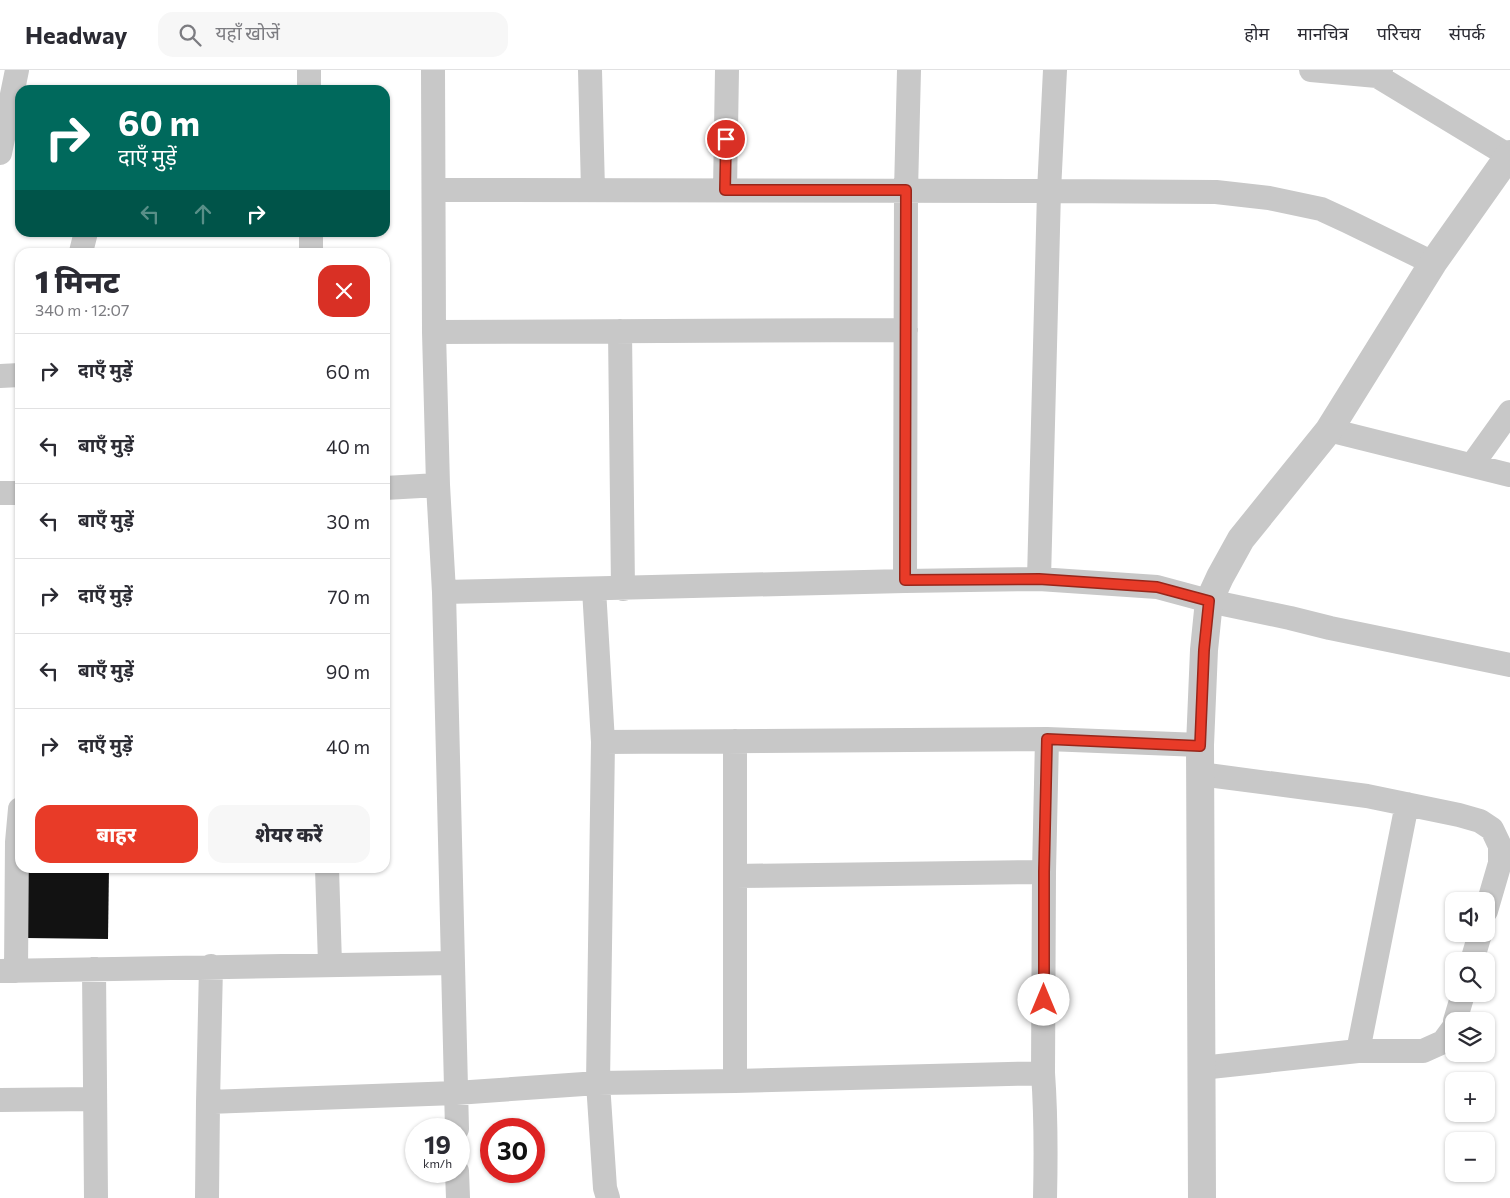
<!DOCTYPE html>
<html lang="hi">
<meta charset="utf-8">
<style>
:root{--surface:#fff;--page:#f7f7f7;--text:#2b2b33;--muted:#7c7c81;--line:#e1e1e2;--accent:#e83b28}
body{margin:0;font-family:Commissioner,"Noto Sans Devanagari",sans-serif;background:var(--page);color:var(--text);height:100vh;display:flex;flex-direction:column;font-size:19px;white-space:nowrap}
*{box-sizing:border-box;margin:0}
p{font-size:16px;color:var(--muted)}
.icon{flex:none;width:28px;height:28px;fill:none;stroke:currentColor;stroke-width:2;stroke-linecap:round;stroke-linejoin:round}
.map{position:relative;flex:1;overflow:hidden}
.sheet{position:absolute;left:15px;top:178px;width:375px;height:625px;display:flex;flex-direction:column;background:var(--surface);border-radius:15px;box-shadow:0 1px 4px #0004}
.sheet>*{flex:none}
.banner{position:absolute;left:15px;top:15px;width:375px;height:152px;border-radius:15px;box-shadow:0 1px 4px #0004;background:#00695c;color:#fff;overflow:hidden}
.controls{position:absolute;left:1445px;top:822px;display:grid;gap:10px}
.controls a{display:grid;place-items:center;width:50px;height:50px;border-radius:10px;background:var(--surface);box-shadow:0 1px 4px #0004;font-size:25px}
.speed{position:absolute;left:405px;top:1048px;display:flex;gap:10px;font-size:25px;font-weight:700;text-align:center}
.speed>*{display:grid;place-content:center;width:65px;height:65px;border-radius:50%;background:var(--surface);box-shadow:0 1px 4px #0004;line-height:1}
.speed small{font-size:12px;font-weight:400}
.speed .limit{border:8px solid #d22;background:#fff;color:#111}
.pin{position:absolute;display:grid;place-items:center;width:42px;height:42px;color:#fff;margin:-21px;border:2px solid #fff;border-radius:50%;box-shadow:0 1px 5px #0007}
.me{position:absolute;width:55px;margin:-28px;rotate:0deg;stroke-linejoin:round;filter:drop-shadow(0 0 4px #0008)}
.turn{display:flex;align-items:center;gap:18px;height:105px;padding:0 20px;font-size:22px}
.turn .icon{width:65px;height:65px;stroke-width:2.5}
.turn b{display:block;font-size:35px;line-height:42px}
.lanes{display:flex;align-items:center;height:48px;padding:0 20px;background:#0003;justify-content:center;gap:25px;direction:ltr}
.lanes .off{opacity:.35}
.round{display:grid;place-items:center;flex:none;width:52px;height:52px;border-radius:15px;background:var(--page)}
.headline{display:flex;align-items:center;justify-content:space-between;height:85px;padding:0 20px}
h1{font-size:30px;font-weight:800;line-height:38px}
.cta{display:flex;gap:10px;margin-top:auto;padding:10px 20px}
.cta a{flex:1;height:58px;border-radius:15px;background:var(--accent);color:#fff;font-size:20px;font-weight:800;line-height:58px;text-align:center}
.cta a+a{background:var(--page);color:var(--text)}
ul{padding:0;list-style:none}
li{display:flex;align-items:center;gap:15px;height:75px;padding:0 20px;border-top:1px solid var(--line)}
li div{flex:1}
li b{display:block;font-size:19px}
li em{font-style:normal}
header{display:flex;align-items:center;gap:30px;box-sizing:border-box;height:70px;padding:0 25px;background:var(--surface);border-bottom:1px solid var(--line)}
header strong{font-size:24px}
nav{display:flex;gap:28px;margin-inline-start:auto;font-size:18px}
.search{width:350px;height:45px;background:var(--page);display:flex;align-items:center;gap:12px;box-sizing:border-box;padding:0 18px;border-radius:15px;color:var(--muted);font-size:19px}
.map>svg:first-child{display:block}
</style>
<header>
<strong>Headway</strong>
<div class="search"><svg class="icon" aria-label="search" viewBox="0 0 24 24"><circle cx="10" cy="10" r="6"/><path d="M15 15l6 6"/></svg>यहाँ खोजें</div>
<nav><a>होम</a><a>मानचित्र</a><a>परिचय</a><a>संपर्क</a></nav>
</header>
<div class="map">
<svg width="1510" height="1128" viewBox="0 0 1510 1128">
<rect width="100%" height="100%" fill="#fff"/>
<path fill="#121212" d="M 27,798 L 109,798 L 108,869 L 26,868 Z"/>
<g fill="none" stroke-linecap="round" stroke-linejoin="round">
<path stroke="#c8c8c8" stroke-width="24" d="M 309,0 L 309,20
M 433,0 L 434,262 L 438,415 L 444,522 L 457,1059
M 590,0 L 593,120
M 1311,0 L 1377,6
M 1381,0 L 1377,6 L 1509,86
M 0,83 L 17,0
M 434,120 L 1049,121 L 1216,122 L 1269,128 L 1321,139 L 1347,151 L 1433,193
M 725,120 L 727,0
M 311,162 L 311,182
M 81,182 L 86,162
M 620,261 L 623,519
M 434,262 L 906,260
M 0,306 L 20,305
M 1329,360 L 1510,405
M 1472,395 L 1510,342
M 385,418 L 438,415
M 0,423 L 20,423
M 1039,509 L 1049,121 L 1055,0
M 905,511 L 906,121 L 909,0
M 594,519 L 603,672 L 598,1013 L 605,1118 L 608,1128
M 444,522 L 905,511 L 1039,509 L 1157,517 L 1209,531 L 1290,548 L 1330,558 L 1510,595
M 735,671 L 735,1011
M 603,672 L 1047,669 L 1200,675
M 1200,704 L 1367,726 L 1459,745 L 1480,751 L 1492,759 L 1500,776 L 1500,793 L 1486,841
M 327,798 L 330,894
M 735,806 L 1044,802
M 1472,891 L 1480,864
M 94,899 L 96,1128
M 0,901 L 453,893
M 16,901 L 17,772 L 20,739
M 1455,951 L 1463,924
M 1358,981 L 1407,734
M 1201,998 L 1358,981 L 1423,981 L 1443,972 L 1454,957
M 0,1030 L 95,1029
M 208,1032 L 456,1023 L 598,1013 L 735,1011 L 1043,1003
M 457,1101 L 458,1128
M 207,1128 L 208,1032 L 211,896
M 1045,1128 C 1046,1086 1046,1044 1043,1003 L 1044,802 L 1047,669"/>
<path stroke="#c8c8c8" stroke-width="28" d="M 1202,1128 L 1200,675 L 1204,580 L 1209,531 L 1220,507 L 1241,469 L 1329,360 L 1433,193 L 1510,84"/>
</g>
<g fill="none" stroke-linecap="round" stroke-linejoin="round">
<g stroke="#97261a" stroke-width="12">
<path id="route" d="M 726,69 L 725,120 L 906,120 L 905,510 L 1039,509 L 1157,517 L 1209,531 L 1204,580 L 1200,676 L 1047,669 L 1044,802 L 1044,930"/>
</g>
<use href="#route" stroke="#e83b28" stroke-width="9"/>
</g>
</svg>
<div class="controls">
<a><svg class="icon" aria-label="sound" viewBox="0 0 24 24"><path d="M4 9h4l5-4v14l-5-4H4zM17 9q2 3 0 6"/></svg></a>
<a><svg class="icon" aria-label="search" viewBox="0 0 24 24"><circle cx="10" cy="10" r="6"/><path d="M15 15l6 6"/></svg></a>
<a><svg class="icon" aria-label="layers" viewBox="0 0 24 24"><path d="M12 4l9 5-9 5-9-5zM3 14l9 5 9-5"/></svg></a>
<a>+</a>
<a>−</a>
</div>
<div class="speed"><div>19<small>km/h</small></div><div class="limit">30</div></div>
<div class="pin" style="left:726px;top:69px;background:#d93025"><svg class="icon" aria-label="arrive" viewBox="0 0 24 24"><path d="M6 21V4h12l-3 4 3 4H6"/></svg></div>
<svg class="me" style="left:1044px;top:930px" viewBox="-20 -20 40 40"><circle r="19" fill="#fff"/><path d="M0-13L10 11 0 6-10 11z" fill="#e83b28"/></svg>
<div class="banner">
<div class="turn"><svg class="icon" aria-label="right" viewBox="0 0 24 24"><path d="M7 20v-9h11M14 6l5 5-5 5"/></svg><div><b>60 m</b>दाएँ मुड़ें</div></div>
<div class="lanes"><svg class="icon off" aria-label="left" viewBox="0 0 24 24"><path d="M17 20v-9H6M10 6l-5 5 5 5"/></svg><svg class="icon off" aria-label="ahead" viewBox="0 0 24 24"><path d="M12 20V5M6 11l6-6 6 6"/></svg><svg class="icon" aria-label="right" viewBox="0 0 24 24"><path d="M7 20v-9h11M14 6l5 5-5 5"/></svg></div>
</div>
<section class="sheet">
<div class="headline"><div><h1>1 मिनट</h1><p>340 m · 12:07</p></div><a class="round" style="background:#d93025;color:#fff"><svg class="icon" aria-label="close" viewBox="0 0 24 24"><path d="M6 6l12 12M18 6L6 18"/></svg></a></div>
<ul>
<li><svg class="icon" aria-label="right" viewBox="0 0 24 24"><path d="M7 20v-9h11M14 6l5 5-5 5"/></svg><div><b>दाएँ मुड़ें</b></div><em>60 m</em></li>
<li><svg class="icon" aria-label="left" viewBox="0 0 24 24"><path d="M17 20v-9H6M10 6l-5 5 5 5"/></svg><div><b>बाएँ मुड़ें</b></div><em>40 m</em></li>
<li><svg class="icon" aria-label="left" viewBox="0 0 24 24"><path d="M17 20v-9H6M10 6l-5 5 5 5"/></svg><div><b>बाएँ मुड़ें</b></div><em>30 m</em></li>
<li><svg class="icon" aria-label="right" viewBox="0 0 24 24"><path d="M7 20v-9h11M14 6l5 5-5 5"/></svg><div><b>दाएँ मुड़ें</b></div><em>70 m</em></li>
<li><svg class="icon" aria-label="left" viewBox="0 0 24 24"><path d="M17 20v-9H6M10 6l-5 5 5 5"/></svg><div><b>बाएँ मुड़ें</b></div><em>90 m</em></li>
<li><svg class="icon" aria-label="right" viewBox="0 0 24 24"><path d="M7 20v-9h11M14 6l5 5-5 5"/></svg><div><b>दाएँ मुड़ें</b></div><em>40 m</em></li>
</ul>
<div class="cta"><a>बाहर</a><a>शेयर करें</a></div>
</section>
</div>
